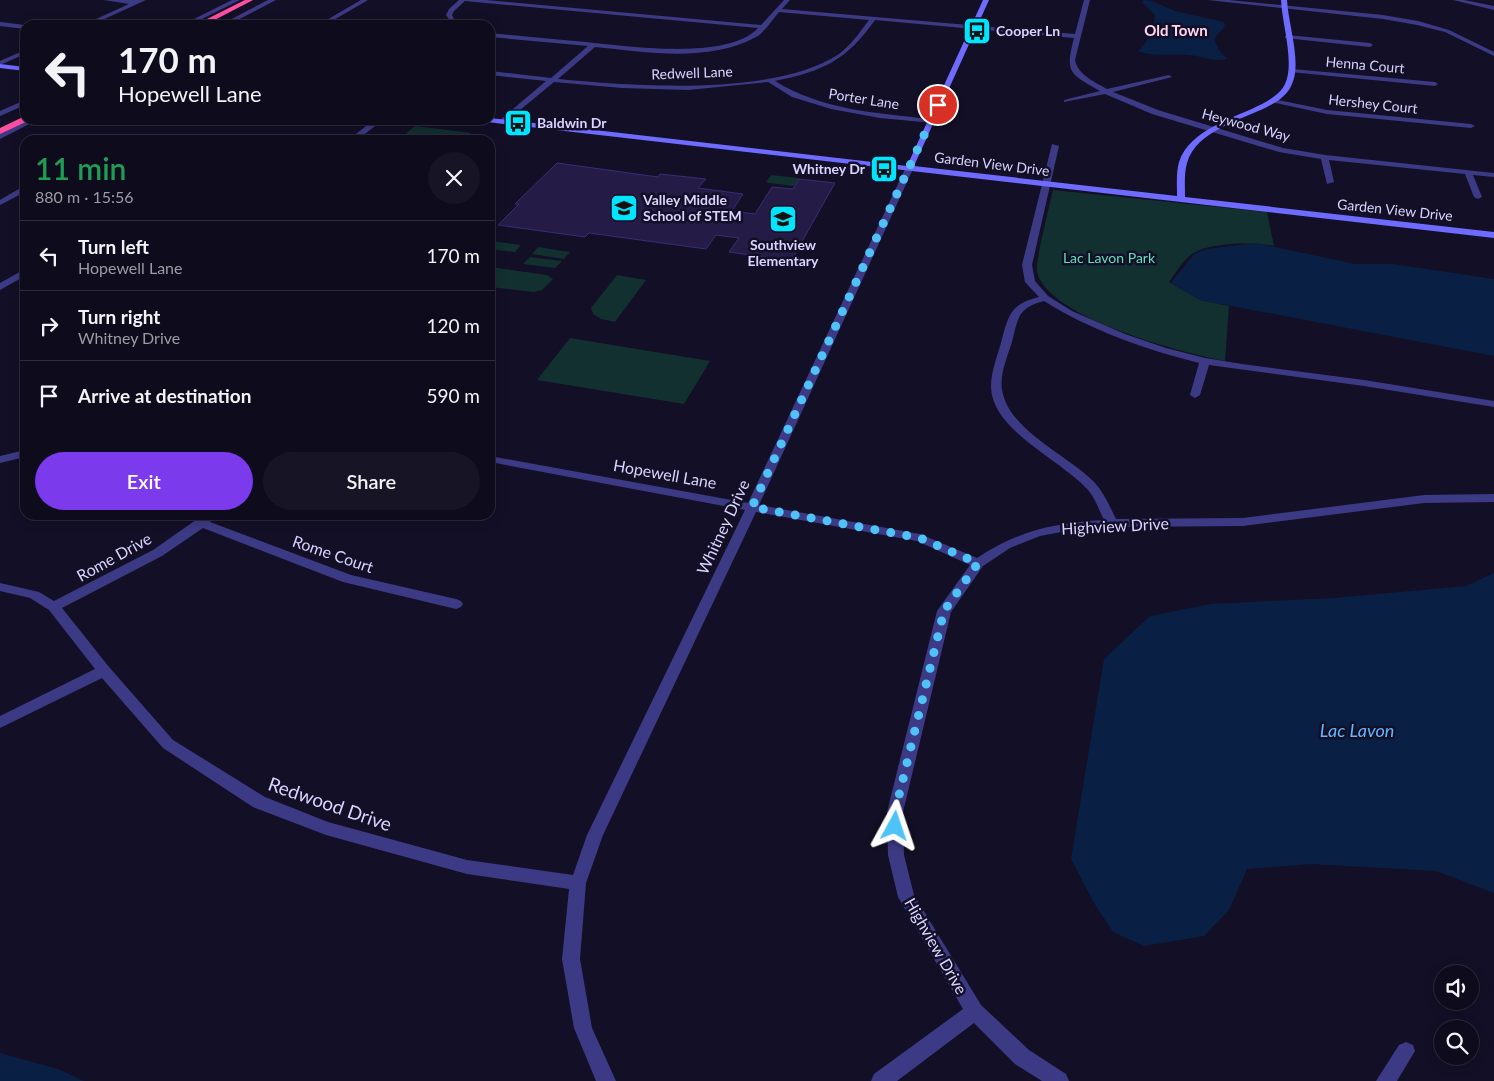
<!DOCTYPE html>
<meta charset="utf-8">
<style>
:root{--surface:#0e0b1c;--page:#171425;--text:#f1f3f6;--muted:#9b9ba3;--line:#2e2b3b;--accent:#7c3aed}
body{margin:0;font-family:Lato,sans-serif;background:var(--page);color:var(--text);height:100vh;display:flex;flex-direction:column;font-size:19px;white-space:nowrap}
*{box-sizing:border-box;margin:0}
p{font-size:16px;color:var(--muted)}
.icon{flex:none;width:28px;height:28px;fill:none;stroke:currentColor;stroke-width:2;stroke-linecap:round;stroke-linejoin:round}
.map{position:relative;flex:1;overflow:hidden}
.drawer{position:absolute;left:20px;top:135px;width:475px;height:385px;display:flex;flex-direction:column;background:var(--surface);border-radius:15px;box-shadow:0 2px 12px #0003,0 0 0 1px var(--line)}
.drawer>*{flex:none}
.top-card{position:absolute;left:20px;top:20px;width:475px;height:105px;border-radius:15px;box-shadow:0 2px 12px #0003,0 0 0 1px var(--line);background:#0e0b1c;color:var(--text);overflow:hidden}
.controls{position:absolute;left:1434px;top:965px;display:grid;gap:10px}
.controls a{display:grid;place-items:center;width:45px;height:45px;border-radius:50%;background:var(--surface);box-shadow:0 2px 12px #0003,0 0 0 1px var(--line);font-size:25px}
.pin{position:absolute;display:grid;place-items:center;width:42px;height:42px;color:#fff;margin:-21px;border:2px solid #fff;border-radius:50%;box-shadow:0 1px 5px #0007}
.me{position:absolute;width:55px;margin:-28px;rotate:5deg;stroke-linejoin:round;filter:drop-shadow(0 0 4px #0008)}
.turn{display:flex;align-items:center;gap:18px;height:105px;padding:0 15px;font-size:22px}
.turn .icon{width:65px;height:65px;stroke-width:2.5}
.turn b{display:block;font-size:35px;line-height:42px}
.round{display:grid;place-items:center;flex:none;width:52px;height:52px;border-radius:26px;background:var(--page)}
.headline{display:flex;align-items:center;justify-content:space-between;height:85px;padding:0 15px}
h1{font-size:30px;font-weight:600;line-height:38px;color:#1e9e55}
.primary-button{display:flex;gap:10px;margin-top:auto;padding:10px 15px}
.primary-button a{flex:1;height:58px;border-radius:30px;background:var(--accent);color:#fff;font-size:20px;font-weight:600;line-height:58px;text-align:center}
.primary-button a+a{background:var(--page);color:var(--text)}
ul{padding:0;list-style:none}
li{display:flex;align-items:center;gap:15px;height:70px;padding:0 15px;border-top:1px solid var(--line)}
li div{flex:1}
li b{display:block;font-size:19px}
li em{font-style:normal}
.map>svg:first-child{display:block}
</style>
<div class="map">
<svg width="1494" height="1081" viewBox="0 0 1494 1081">
<rect width="100%" height="100%" fill="#130f26"/>
<path fill="#12302f" d="M 415,126 L 471,133 L 463,140 L 398,140 Z
M 771,175 L 799,178 L 794,186 L 769,183 L 766,182 Z
M 1053,190 L 1267,212 L 1274,246 C 1255,242 1211,242 1194,253 C 1184,258 1176,273 1169,282 L 1200,300 L 1229,306 L 1225,361 C 1183,353 1048,318 1037,272 C 1035,262 1050,204 1053,190 Z
M 490,241 L 521,245 L 515,252 L 490,249 Z
M 538,247 L 570,252 L 564,259 L 532,254 Z
M 530,257 L 562,261 L 555,268 L 523,264 Z
M 490,267 L 547,275 L 553,279 L 542,290 L 534,292 L 490,287 Z
M 617,275 L 646,280 L 615,322 L 601,319 L 593,314 L 591,308 Z
M 570,338 L 710,361 L 684,404 L 537,380 Z"/>
<path fill="#0a1f44" d="M 1144,0 L 1152,1 L 1175,11 L 1224,22 L 1225,26 L 1214,39 L 1219,50 L 1227,59 C 1217,62 1206,58 1196,56 C 1177,52 1156,58 1138,51 C 1149,41 1153,29 1155,15 L 1142,2 Z
M 1256,243 L 1355,264 L 1393,264 L 1494,279 L 1494,356 L 1200,300 L 1171,283 L 1194,254 L 1206,249 Z
M 1494,573 L 1494,893 L 1436,871 L 1312,864 L 1247,869 L 1229,910 L 1204,936 L 1144,946 L 1113,932 L 1094,903 L 1071,859 L 1104,659 L 1150,616 L 1211,604 L 1334,598 L 1466,586 Z
M 0,1053 L 58,1069 L 84,1081 L 0,1081 Z"/>
<path fill="#241b47" stroke="#3b2d73" d="M 557,163 L 658,177 L 660,174 L 706,179 L 698,188 L 743,194 L 732,211 L 755,214 L 772,187 L 793,189 L 799,179 L 835,183 L 791,261 L 729,252 L 739,238 L 716,235 L 706,249 L 589,233 L 585,237 L 498,225 L 519,204 L 515,204 Z"/>
<g fill="none" stroke-linecap="round" stroke-linejoin="round">
<path fill="#3d3a85" fill-rule="evenodd" d="M 104,0 L 146,0 L 91,25 L 83,25 L 129,4 Z
M 232,0 L 240,0 L 190,25 L 182,25 Z
M 268,0 L 276,0 L 228,25 L 220,25 Z
M 361,0 L 368,0 L 325,25 L 318,25 Z
M 459,0 L 486,0 L 761,25 L 784,0 L 790,0 L 782,9 L 1075,34 L 1084,0 L 1090,0 L 1075,60 C 1078,75 1095,82 1107,89 L 1169,75 L 1172,77 L 1113,92 L 1158,110 L 1283,148 L 1325,155 L 1494,173 L 1494,177 L 1473,175 L 1482,197 L 1478,199 L 1474,197 L 1465,174 L 1329,160 L 1334,182 L 1327,184 L 1321,159 L 1279,152 L 1152,114 L 1105,94 L 1064,102 L 1064,100 L 1100,91 C 1069,73 1065,73 1074,38 L 875,20 C 846,61 823,71 775,81 C 822,110 876,113 930,119 L 933,119 L 933,123 L 880,118 L 831,109 L 792,97 L 768,82 L 688,90 L 622,88 L 554,82 L 503,124 L 499,122 L 500,120 L 546,81 L 490,75 L 490,71 L 551,78 L 588,46 L 490,37 L 490,33 C 522,36 554,39 586,42 C 626,46 728,61 758,28 L 465,1 L 454,11 L 452,15 L 455,21 L 460,25 L 453,25 L 446,15 L 449,9 ZM 779,12 L 869,20 C 860,32 851,45 839,54 C 774,97 633,86 558,79 L 595,47 C 646,52 708,63 756,37 C 765,32 772,20 779,12 Z
M 1208,0 L 1229,0 L 1383,15 L 1418,21 L 1449,30 L 1494,52 L 1494,56 L 1445,32 L 1417,25 L 1383,19 Z
M 1453,0 L 1464,0 L 1494,6 L 1494,10 Z
M 0,22 L 25,25 L 25,29 L 0,26 Z
M 1287,35 L 1370,43 L 1373,45 L 1370,47 L 1285,38 L 1285,36 Z
M 25,50 L 25,54 L 0,65 L 0,61 Z
M 1292,69 L 1435,82 L 1438,84 L 1435,86 L 1290,72 L 1290,70 Z
M 1273,99 L 1327,110 L 1471,124 L 1475,126 L 1471,128 L 1327,114 L 1271,102 L 1271,100 Z
M 25,100 L 25,105 L 0,116 L 0,111 Z
M 27,120 L 37,120 L 0,139 L 0,134 Z
M 374,120 L 383,120 L 357,140 L 348,140 Z
M 1052,144 L 1059,146 L 1032,265 L 1035,281 L 1048,296 L 1072,311 L 1125,334 L 1166,348 L 1205,358 L 1242,364 L 1364,380 L 1494,401 L 1494,407 L 1364,386 L 1209,365 L 1200,395 L 1195,398 L 1190,395 L 1199,363 C 1145,349 1092,331 1044,301 C 1017,308 1018,319 1012,342 C 1007,358 998,377 1003,394 C 1012,432 1069,456 1095,483 C 1104,493 1110,507 1116,519 L 1243,518 L 1424,495 L 1494,494 L 1494,502 L 1424,503 L 1243,526 L 1112,527 L 1072,530 L 1040,536 L 1010,548 L 983,566 L 951,612 L 903,812 L 904,855 L 914,895 L 981,1005 L 1029,1050 L 1066,1074 L 1069,1081 L 1042,1081 L 1015,1064 L 974,1023 L 897,1081 L 871,1081 L 874,1074 L 963,1009 L 898,897 L 888,855 L 887,812 L 937,611 L 970,565 L 917,541 L 756,512 L 603,835 L 586,883 L 580,959 L 592,1028 L 616,1081 L 596,1081 L 574,1028 L 562,959 L 569,889 L 467,874 L 326,835 L 253,807 L 163,748 L 102,678 L 0,728 L 0,716 L 95,669 L 49,610 L 30,598 L 0,591 L 0,583 L 39,592 L 54,601 L 153,550 L 203,515 L 217,515 L 210,522 L 351,575 L 456,599 L 461,601 L 463,604 L 461,607 L 456,609 L 343,582 L 203,528 L 162,556 L 62,608 L 109,667 L 173,740 L 265,797 L 328,822 L 467,860 L 573,875 L 587,835 L 745,510 L 490,462 L 490,456 L 748,503 L 905,169 L 909,167 L 913,169 L 759,505 L 920,534 L 977,558 C 1020,530 1054,523 1104,520 C 1099,510 1095,498 1088,490 C 1062,460 992,431 991,387 C 991,370 998,355 1002,339 C 1009,314 1011,304 1039,297 L 1025,282 L 1022,265 Z
M 22,187 L 25,187 L 25,192 L 0,205 L 0,200 Z
M 25,269 L 25,276 L 0,290 L 0,283 Z
M 25,450 L 25,457 L 0,463 L 0,456 Z
M 1406,1042 L 1413,1045 L 1415,1051 L 1397,1081 L 1376,1081 L 1399,1045 Z"/>
<path fill="#6f6bff" fill-rule="evenodd" d="M 983,0 L 989,0 L 914,166 L 1177,196 C 1177,185 1176,173 1179,162 C 1190,129 1235,118 1262,104 C 1271,99 1281,93 1285,84 C 1295,63 1282,24 1281,0 L 1287,0 C 1288,23 1302,63 1292,84 C 1288,95 1277,102 1267,107 C 1241,120 1196,131 1187,163 C 1184,174 1185,186 1185,197 L 1494,232 L 1494,238 L 487,122 L 483,120 L 490,120 L 490,118 L 907,166 Z
M 0,64 L 25,67 L 25,71 L 0,68 Z"/>
<path fill="#ff4fa3" fill-rule="evenodd" d="M 245,0 L 253,0 L 205,25 L 195,25 Z
M 25,116 L 25,120 L 28,121 L 0,134 L 0,128 Z"/>
</g>
<g fill="none" stroke-linecap="round" stroke-linejoin="round">
<path stroke="#4fc3f7" stroke-width="9" stroke-dasharray="0 16.2" d="M 895,826 L 895,812 L 944,611 L 978,563 L 920,538 L 752,507 L 938,105"/>
</g>
<defs>
<g id="bus-square" transform="scale(1.4375)"><rect x="-9" y="-9" width="18" height="18" rx="4" fill="#00e5ff" stroke="#130f26"/><path d="M-5-6H5V4H4V6H2V4H-2V6H-4V4H-5ZM-3.5-4V0h7V-4ZM-3.5 1.2v1.5H-2V1.2ZM2 1.2v1.5H3.5V1.2Z" fill="#111"/></g>
<g id="school-square" transform="scale(1.4375)"><rect x="-9" y="-9" width="18" height="18" rx="4" fill="#00e5ff" stroke="#130f26"/><path d="M0-5L7-2L0 1L-7-2ZM-4 1L0 2.5L4 1V4Q0 6-4 4Z" fill="#111"/></g>
</defs>
<g fill-rule="evenodd">
<use href="#bus-square" x="977" y="31"/>
<use href="#bus-square" x="518" y="123"/>
<use href="#bus-square" x="884" y="169"/>
<use href="#school-square" x="624" y="208"/>
<use href="#school-square" x="783" y="219"/>
</g>
<g text-anchor="middle" stroke-width="5" stroke-linejoin="round" paint-order="stroke">
<g font-size="14" font-weight="bold" fill="#d9d4ff" stroke="#130f26" text-anchor="start">
<text x="996" y="36">Cooper Ln</text>
<text x="537" y="128">Baldwin Dr</text>
<text x="865" y="174" text-anchor="end">Whitney Dr</text>
<text x="643" y="205">Valley Middle<tspan x="643" dy="16">School of STEM</tspan></text>
<text x="783" y="250" text-anchor="middle">Southview<tspan x="783" dy="16">Elementary</tspan></text>
</g>
<g font-size="14" fill="#d9d4ff" stroke="#130f26">
<text transform="translate(1365 65) rotate(5)" y="5">Henna Court</text>
<text transform="translate(692 73) rotate(-2)" y="5">Redwell Lane</text>
<text transform="translate(864 99) rotate(9)" y="5">Porter Lane</text>
<text transform="translate(1373 104) rotate(6)" y="5">Hershey Court</text>
<text transform="translate(1246 125) rotate(15)" y="5">Heywood Way</text>
<text transform="translate(992 164) rotate(7)" y="5">Garden View Drive</text>
<text transform="translate(1395 210) rotate(6)" y="5">Garden View Drive</text>
</g>
<g font-size="14" fill="#5fe0c0" stroke="#130f26">
<text x="1109" y="263">Lac Lavon Park</text>
</g>
<g font-size="15" font-weight="bold" fill="#ffd6f0" stroke="#130f26">
<text x="1176" y="36">Old Town</text>
</g>
<g font-size="16" fill="#d9d4ff" stroke="#130f26">
<text transform="translate(665 474) rotate(10)" y="6">Hopewell Lane</text>
<text transform="translate(1115 526) rotate(-3)" y="6">Highview Drive</text>
<text transform="translate(723 527) rotate(-65)" y="6">Whitney Drive</text>
<text transform="translate(333 554) rotate(19)" y="6">Rome Court</text>
<text transform="translate(114 557) rotate(-29)" y="6">Rome Drive</text>
<text transform="translate(936 946) rotate(60)" y="6">Highview Drive</text>
</g>
<g font-size="18" font-style="italic" fill="#62b6ff" stroke="#130f26">
<text x="1357" y="737">Lac Lavon</text>
</g>
<g font-size="19" fill="#d9d4ff" stroke="#130f26">
<text transform="translate(330 804) rotate(19)" y="7">Redwood Drive</text>
</g>
</g>
</svg>
<div class="controls">
<a><svg class="icon" aria-label="sound" viewBox="0 0 24 24"><path d="M4 9h4l5-4v14l-5-4H4zM17 9q2 3 0 6"/></svg></a>
<a><svg class="icon" aria-label="search" viewBox="0 0 24 24"><circle cx="10" cy="10" r="6"/><path d="M15 15l6 6"/></svg></a>
</div>
<div class="pin" style="left:938px;top:105px;background:#d93025"><svg class="icon" aria-label="arrive" viewBox="0 0 24 24"><path d="M6 21V4h12l-3 4 3 4H6"/></svg></div>
<svg class="me" style="left:895px;top:826px" viewBox="-20 -20 40 40"><path d="M0-17L14 15 0 8-14 15z" fill="#4fc3f7" stroke="#fff" stroke-width="4"/></svg>
<div class="top-card">
<div class="turn"><svg class="icon" aria-label="left" viewBox="0 0 24 24"><path d="M17 20v-9H6M10 6l-5 5 5 5"/></svg><div><b>170 m</b>Hopewell Lane</div></div>
</div>
<section class="drawer">
<div class="headline"><div><h1>11 min</h1><p>880 m · 15:56</p></div><a class="round"><svg class="icon" aria-label="close" viewBox="0 0 24 24"><path d="M6 6l12 12M18 6L6 18"/></svg></a></div>
<ul>
<li><svg class="icon" aria-label="left" viewBox="0 0 24 24"><path d="M17 20v-9H6M10 6l-5 5 5 5"/></svg><div><b>Turn left</b><p>Hopewell Lane</p></div><em>170 m</em></li>
<li><svg class="icon" aria-label="right" viewBox="0 0 24 24"><path d="M7 20v-9h11M14 6l5 5-5 5"/></svg><div><b>Turn right</b><p>Whitney Drive</p></div><em>120 m</em></li>
<li><svg class="icon" aria-label="arrive" viewBox="0 0 24 24"><path d="M6 21V4h12l-3 4 3 4H6"/></svg><div><b>Arrive at destination</b></div><em>590 m</em></li>
</ul>
<div class="primary-button"><a>Exit</a><a>Share</a></div>
</section>
</div>
